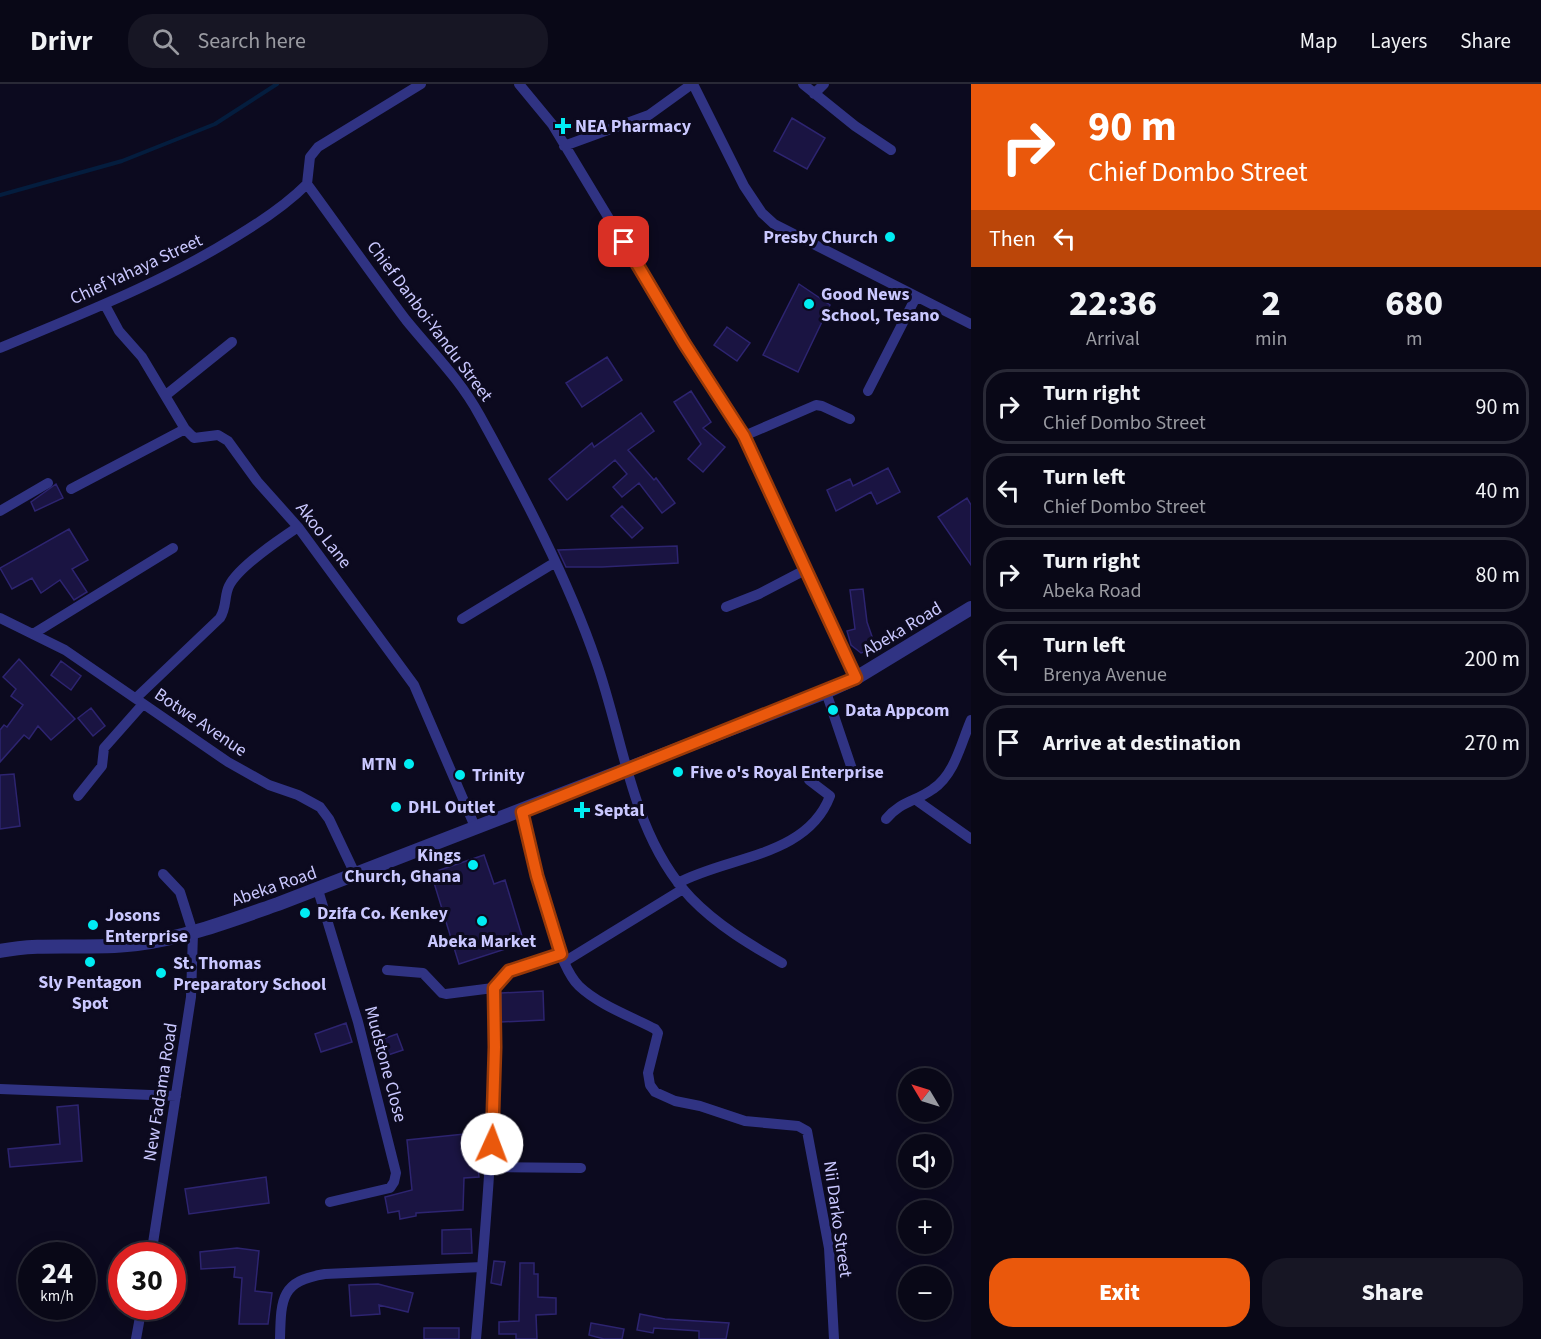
<!DOCTYPE html>
<meta charset="utf-8">
<style>
:root{--surface:#090817;--page:#171624;--text:#f1f3f6;--muted:#999aa1;--line:#292936;--accent:#ea580c}
body{margin:0;font-family:"Source Sans 3",sans-serif;background:var(--page);color:var(--text);height:100vh;display:flex;flex-direction:column;font-size:22px;white-space:nowrap}
*{box-sizing:border-box;margin:0}
p{font-size:20px;color:var(--muted)}
.icon{flex:none;width:33px;height:33px;fill:none;stroke:currentColor;stroke-width:2;stroke-linecap:round;stroke-linejoin:round}
.map{position:relative;flex:1;overflow:hidden}
.details{display:flex;flex-direction:column;background:var(--surface);width:570px}
.details>*{flex:none}
.top-card{background:#ea580c;color:#fff;overflow:hidden}
.needle{width:39px;rotate:308deg}
.controls{position:absolute;left:898px;top:984px;display:grid;gap:12px}
.controls a{display:grid;place-items:center;width:54px;height:54px;border-radius:50%;background:var(--surface);box-shadow:0 3px 15px #0003,0 0 0 2px var(--line);font-size:30px}
.speed{position:absolute;left:18px;top:1158px;display:flex;gap:12px;font-size:30px;font-weight:700;text-align:center}
.speed>*{display:grid;place-content:center;width:78px;height:78px;border-radius:50%;background:var(--surface);box-shadow:0 3px 15px #0003,0 0 0 2px var(--line);line-height:1}
.speed small{font-size:15px;font-weight:400}
.speed .limit{border:9px solid #d22;background:#fff;color:#111}
.pin{position:absolute;display:grid;place-items:center;width:51px;height:51px;color:#fff;margin:-26px;border-radius:12px;box-shadow:0 3px 9px #0006}
.me{position:absolute;width:66px;margin:-33px;rotate:2deg;stroke-linejoin:round;filter:drop-shadow(0 0 4px #0008)}
.turn{display:flex;align-items:center;gap:21px;height:126px;padding:0 18px;font-size:27px}
.turn .icon{width:78px;height:78px;stroke-width:2.5}
.turn b{display:block;font-size:42px;line-height:51px}
.then{display:flex;align-items:center;height:57px;padding:0 18px;background:#0003;gap:12px;font-size:22px}
.eta{display:flex;justify-content:space-evenly;align-items:center;height:102px;text-align:center}
.eta b{font-size:36px;font-weight:800;line-height:42px}
.cta{display:flex;gap:12px;margin-top:auto;padding:12px 18px}
.cta a{flex:1;height:69px;border-radius:24px;background:var(--accent);color:#fff;font-size:24px;font-weight:800;line-height:69px;text-align:center}
.cta a+a{background:var(--page);color:var(--text)}
ul{padding:0;list-style:none}
li{display:flex;align-items:center;gap:18px;height:75px;margin:0 12px 9px;padding:0 6px;border:3px solid var(--line);border-radius:24px}
li div{flex:1}
li b{display:block;font-size:22px}
li em{font-style:normal}
header{display:flex;align-items:center;gap:36px;box-sizing:border-box;height:84px;padding:0 30px;background:var(--surface);border-bottom:2px solid var(--line)}
header strong{font-size:28px}
nav{display:flex;gap:33px;margin-inline-start:auto;font-size:21px}
.search{width:420px;height:54px;background:var(--page);display:flex;align-items:center;gap:15px;box-sizing:border-box;padding:0 21px;border-radius:24px;color:var(--muted);font-size:22px}
main{display:flex;flex:1;min-height:0}
.map>svg:first-child{display:block}
</style>
<header>
<strong>Drivr</strong>
<div class="search"><svg class="icon" aria-label="search" viewBox="0 0 24 24"><circle cx="10" cy="10" r="6"/><path d="M15 15l6 6"/></svg>Search here</div>
<nav><a>Map</a><a>Layers</a><a>Share</a></nav>
</header>
<main>
<div class="map">
<svg width="971" height="1255" viewBox="0 0 971 1255">
<rect width="100%" height="100%" fill="#0c0a1f"/>
<g fill="none" stroke-linecap="round" stroke-linejoin="round">
<path stroke="#041d3e" stroke-width="4" d="M 0,111 L 122,77 L 215,40 L 277,0"/>
</g>
<path fill="#1a1442" stroke="#2d2470" stroke-width="1.5" d="M 792,34 L 825,54 L 807,85 L 774,67 Z
M 799,200 L 830,221 L 798,288 L 763,271 Z
M 727,243 L 750,259 L 737,277 L 714,261 Z
M 607,273 L 622,296 L 582,323 L 566,299 Z
M 691,307 L 711,338 L 703,344 L 725,363 L 703,388 L 688,375 L 701,360 L 674,318 Z
M 641,329 L 654,347 L 628,366 L 654,396 L 656,394 L 675,419 L 662,429 L 639,399 L 622,413 L 613,403 L 627,390 L 615,376 L 567,416 L 549,395 L 592,359 L 594,363 Z
M 888,384 L 900,408 L 877,420 L 871,408 L 836,427 L 827,406 L 850,395 L 853,402 Z
M 56,400 L 63,414 L 35,427 L 31,418 Z
M 967,414 L 971,421 L 971,481 L 938,433 Z
M 622,422 L 643,444 L 632,454 L 611,432 Z
M 69,445 L 88,476 L 72,485 L 87,508 L 74,516 L 60,496 L 41,509 L 32,494 L 12,505 L 0,484 Z
M 677,462 L 678,479 L 602,483 L 566,483 L 558,466 Z
M 863,505 L 867,538 L 876,564 L 861,569 L 851,561 L 847,547 L 855,545 L 850,506 Z
M 19,575 L 75,635 L 51,656 L 38,642 L 29,655 L 24,651 L 0,678 L 0,646 L 4,641 L 7,643 L 23,621 L 11,612 L 16,605 L 3,593 Z
M 61,577 L 81,592 L 71,606 L 51,591 Z
M 91,624 L 105,642 L 93,652 L 78,634 Z
M 14,690 L 20,742 L 0,745 L 0,691 Z
M 484,771 L 494,800 L 505,796 L 524,859 L 459,880 L 431,789 Z
M 543,907 L 544,936 L 501,938 L 501,909 Z
M 346,939 L 352,958 L 321,968 L 315,950 Z
M 397,950 L 403,966 L 385,972 L 380,956 Z
M 78,1021 L 82,1077 L 10,1083 L 8,1065 L 60,1060 L 57,1023 Z
M 474,1049 L 479,1093 L 464,1094 L 463,1126 L 416,1129 L 416,1132 L 400,1135 L 399,1127 L 388,1129 L 385,1113 L 412,1106 L 407,1056 Z
M 266,1093 L 269,1119 L 189,1130 L 185,1105 Z
M 471,1145 L 472,1169 L 442,1170 L 442,1146 Z
M 237,1164 L 259,1167 L 255,1207 L 272,1209 L 268,1240 L 239,1240 L 242,1194 L 234,1193 L 235,1183 L 201,1185 L 200,1168 Z
M 494,1177 L 505,1178 L 501,1201 L 491,1199 Z
M 520,1179 L 534,1179 L 534,1190 L 538,1190 L 538,1213 L 556,1214 L 556,1230 L 536,1231 L 537,1255 L 516,1255 L 516,1250 L 499,1250 L 499,1238 L 519,1237 Z
M 378,1200 L 413,1209 L 408,1228 L 379,1221 L 380,1230 L 351,1232 L 349,1201 Z
M 640,1230 L 665,1235 L 729,1239 L 726,1255 L 699,1255 L 699,1247 L 654,1244 L 653,1249 L 637,1246 Z
M 591,1239 L 624,1245 L 622,1255 L 604,1255 L 589,1251 Z
M 424,1244 L 459,1244 L 459,1255 L 424,1255 Z"/>
<g fill="none" stroke-linecap="round" stroke-linejoin="round">
<path stroke="#303383" stroke-width="10" d="M 421,0 L 318,63 L 310,73 L 307,100 C 340,145 372,191 406,236 C 432,268 460,295 480,332 C 522,408 568,495 596,577 C 624,656 631,750 691,814 C 717,841 749,860 782,879
M 519,0 L 552,40 L 684,259 L 744,352 L 856,594
M 693,0 L 744,102 L 762,129 L 774,140 L 971,240
M 803,0 L 855,42 L 891,66
M 814,10 L 824,0
M 564,62 L 649,31 L 692,0
M 105,221 L 119,247 L 142,273 L 185,345 L 194,354 L 218,351 L 228,357 L 257,397 L 298,443 L 414,601 L 476,745
M 0,264 C 81,230 162,199 237,152 C 262,137 286,121 307,100
M 868,307 L 916,213
M 166,311 L 232,258
M 744,352 L 816,321 L 822,322 L 850,335
M 71,405 L 185,345
M 0,427 L 48,399
M 726,523 L 759,510 L 807,485
M 0,534 L 65,566 L 228,678 L 269,701 L 298,711 L 320,723 L 329,735 L 356,792
M 462,535 L 554,479
M 33,550 L 173,464
M 826,608 L 854,691
M 136,614 L 220,534 C 227,523 224,512 229,502 C 238,483 280,455 298,443
M 78,712 L 102,682 L 104,664 L 143,620
M 916,716 L 971,755
M 522,728 C 531,766 553,877 579,902 C 599,921 630,932 655,945 L 658,949 L 648,989 L 650,1001 L 655,1008 L 675,1017 L 700,1022 L 745,1037 L 798,1042 L 807,1047 L 829,1164 L 834,1255
M 886,735 C 901,717 915,718 933,705 C 955,690 961,659 971,636
M 678,799 C 728,772 807,773 830,712 L 809,696
M 318,806 L 358,938 L 396,1089 L 394,1098 L 390,1104 L 330,1118
M 564,878 L 683,805
M 387,886 L 423,889 L 442,909 L 446,910 L 493,904
M 0,1005 L 176,1012
M 491,1083 L 581,1084
M 151,1172 L 191,913 L 193,849 L 180,808 L 163,790
M 136,1255 L 142,1222
M 280,1255 C 281,1214 281,1197 325,1190 L 482,1183
M 476,1255 C 486,1138 497,1022 493,904 L 509,887 L 561,870"/>
<path stroke="#303383" stroke-width="14" d="M 0,867 C 45,858 92,866 137,860 C 185,854 232,836 278,820 L 826,608 L 856,594 L 971,524"/>
</g>
<g fill="none" stroke-linecap="round" stroke-linejoin="round">
<g stroke="#983908" stroke-width="15">
<path id="route" d="M 492,1060 L 495,963 L 494,904 L 509,887 L 561,870 L 537,792 L 522,728 L 856,594 L 744,352 L 684,259 L 624,158"/>
</g>
<use href="#route" stroke="#ea580c" stroke-width="10"/>
</g>
<g fill="#00edf3" stroke="#0c0a1f" stroke-width="2">
<path d="M560 33h6v6h6v6h-6v6h-6v-6h-6v-6h6z"/>
<circle cx="890" cy="153" r="6"/>
<circle cx="809" cy="220" r="6"/>
<circle cx="833" cy="626" r="6"/>
<circle cx="409" cy="680" r="6"/>
<circle cx="678" cy="688" r="6"/>
<circle cx="460" cy="691" r="6"/>
<circle cx="396" cy="723" r="6"/>
<path d="M579 717h6v6h6v6h-6v6h-6v-6h-6v-6h6z"/>
<circle cx="473" cy="781" r="6"/>
<circle cx="305" cy="829" r="6"/>
<circle cx="482" cy="837" r="6"/>
<circle cx="93" cy="841" r="6"/>
<circle cx="90" cy="878" r="6"/>
<circle cx="161" cy="889" r="6"/>
</g>
<g text-anchor="middle" stroke-width="6" stroke-linejoin="round" paint-order="stroke">
<g font-size="18" font-weight="bold" fill="#cac8ff" stroke="#0c0a1f" text-anchor="start">
<text x="575" y="48">NEA Pharmacy</text>
<text x="878" y="159" text-anchor="end">Presby Church</text>
<text x="821" y="216">Good News<tspan x="821" dy="21">School, Tesano</tspan></text>
<text x="845" y="632">Data Appcom</text>
<text x="397" y="686" text-anchor="end">MTN</text>
<text x="690" y="694">Five o's Royal Enterprise</text>
<text x="472" y="697">Trinity</text>
<text x="408" y="729">DHL Outlet</text>
<text x="594" y="732">Septal</text>
<text x="461" y="777" text-anchor="end">Kings<tspan x="461" dy="21">Church, Ghana</tspan></text>
<text x="317" y="835">Dzifa Co. Kenkey</text>
<text x="105" y="837">Josons<tspan x="105" dy="21">Enterprise</tspan></text>
<text x="482" y="863" text-anchor="middle">Abeka Market</text>
<text x="173" y="885">St. Thomas<tspan x="173" dy="21">Preparatory School</tspan></text>
<text x="90" y="904" text-anchor="middle">Sly Pentagon<tspan x="90" dy="21">Spot</tspan></text>
</g>
<g font-size="18" fill="#cac8ff" stroke="#0c0a1f">
<text transform="translate(136 185) rotate(-25)" y="6">Chief Yahaya Street</text>
<text transform="translate(430 237) rotate(53)" y="6">Chief Danboi-Yandu Street</text>
<text transform="translate(324 451) rotate(52)" y="6">Akoo Lane</text>
<text transform="translate(902 545) rotate(-31)" y="6">Abeka Road</text>
<text transform="translate(201 638) rotate(34)" y="6">Botwe Avenue</text>
<text transform="translate(274 802) rotate(-19)" y="6">Abeka Road</text>
<text transform="translate(386 980) rotate(75)" y="6">Mudstone Close</text>
<text transform="translate(160 1008) rotate(-81)" y="6">New Fadama Road</text>
<text transform="translate(838 1135) rotate(82)" y="6">Nii Darko Street</text>
</g>
</g>
</svg>
<div class="controls">
<a><svg class="needle" viewBox="-14 -14 28 28"><path d="M0-13l5 13h-10z" fill="#e53935"/><path d="M0 13l5-13h-10z" fill="#999aa1"/></svg></a>
<a><svg class="icon" aria-label="sound" viewBox="0 0 24 24"><path d="M4 9h4l5-4v14l-5-4H4zM17 9q2 3 0 6"/></svg></a>
<a>+</a>
<a>−</a>
</div>
<div class="speed"><div>24<small>km/h</small></div><div class="limit">30</div></div>
<div class="pin" style="left:624px;top:158px;background:#d93025"><svg class="icon" aria-label="arrive" viewBox="0 0 24 24"><path d="M6 21V4h12l-3 4 3 4H6"/></svg></div>
<svg class="me" style="left:492px;top:1060px" viewBox="-20 -20 40 40"><circle r="19" fill="#fff"/><path d="M0-13L10 11 0 6-10 11z" fill="#ea580c"/></svg>
</div>
<section class="details">
<div class="top-card">
<div class="turn"><svg class="icon" aria-label="right" viewBox="0 0 24 24"><path d="M7 20v-9h11M14 6l5 5-5 5"/></svg><div><b>90 m</b>Chief Dombo Street</div></div>
<div class="then">Then<svg class="icon" aria-label="left" viewBox="0 0 24 24"><path d="M17 20v-9H6M10 6l-5 5 5 5"/></svg></div>
</div>
<div class="eta">
<div><b>22:36</b><p>Arrival</p></div>
<div><b>2</b><p>min</p></div>
<div><b>680</b><p>m</p></div>
</div>
<ul>
<li><svg class="icon" aria-label="right" viewBox="0 0 24 24"><path d="M7 20v-9h11M14 6l5 5-5 5"/></svg><div><b>Turn right</b><p>Chief Dombo Street</p></div><em>90 m</em></li>
<li><svg class="icon" aria-label="left" viewBox="0 0 24 24"><path d="M17 20v-9H6M10 6l-5 5 5 5"/></svg><div><b>Turn left</b><p>Chief Dombo Street</p></div><em>40 m</em></li>
<li><svg class="icon" aria-label="right" viewBox="0 0 24 24"><path d="M7 20v-9h11M14 6l5 5-5 5"/></svg><div><b>Turn right</b><p>Abeka Road</p></div><em>80 m</em></li>
<li><svg class="icon" aria-label="left" viewBox="0 0 24 24"><path d="M17 20v-9H6M10 6l-5 5 5 5"/></svg><div><b>Turn left</b><p>Brenya Avenue</p></div><em>200 m</em></li>
<li><svg class="icon" aria-label="arrive" viewBox="0 0 24 24"><path d="M6 21V4h12l-3 4 3 4H6"/></svg><div><b>Arrive at destination</b></div><em>270 m</em></li>
</ul>
<div class="cta"><a>Exit</a><a>Share</a></div>
</section>
</main>
